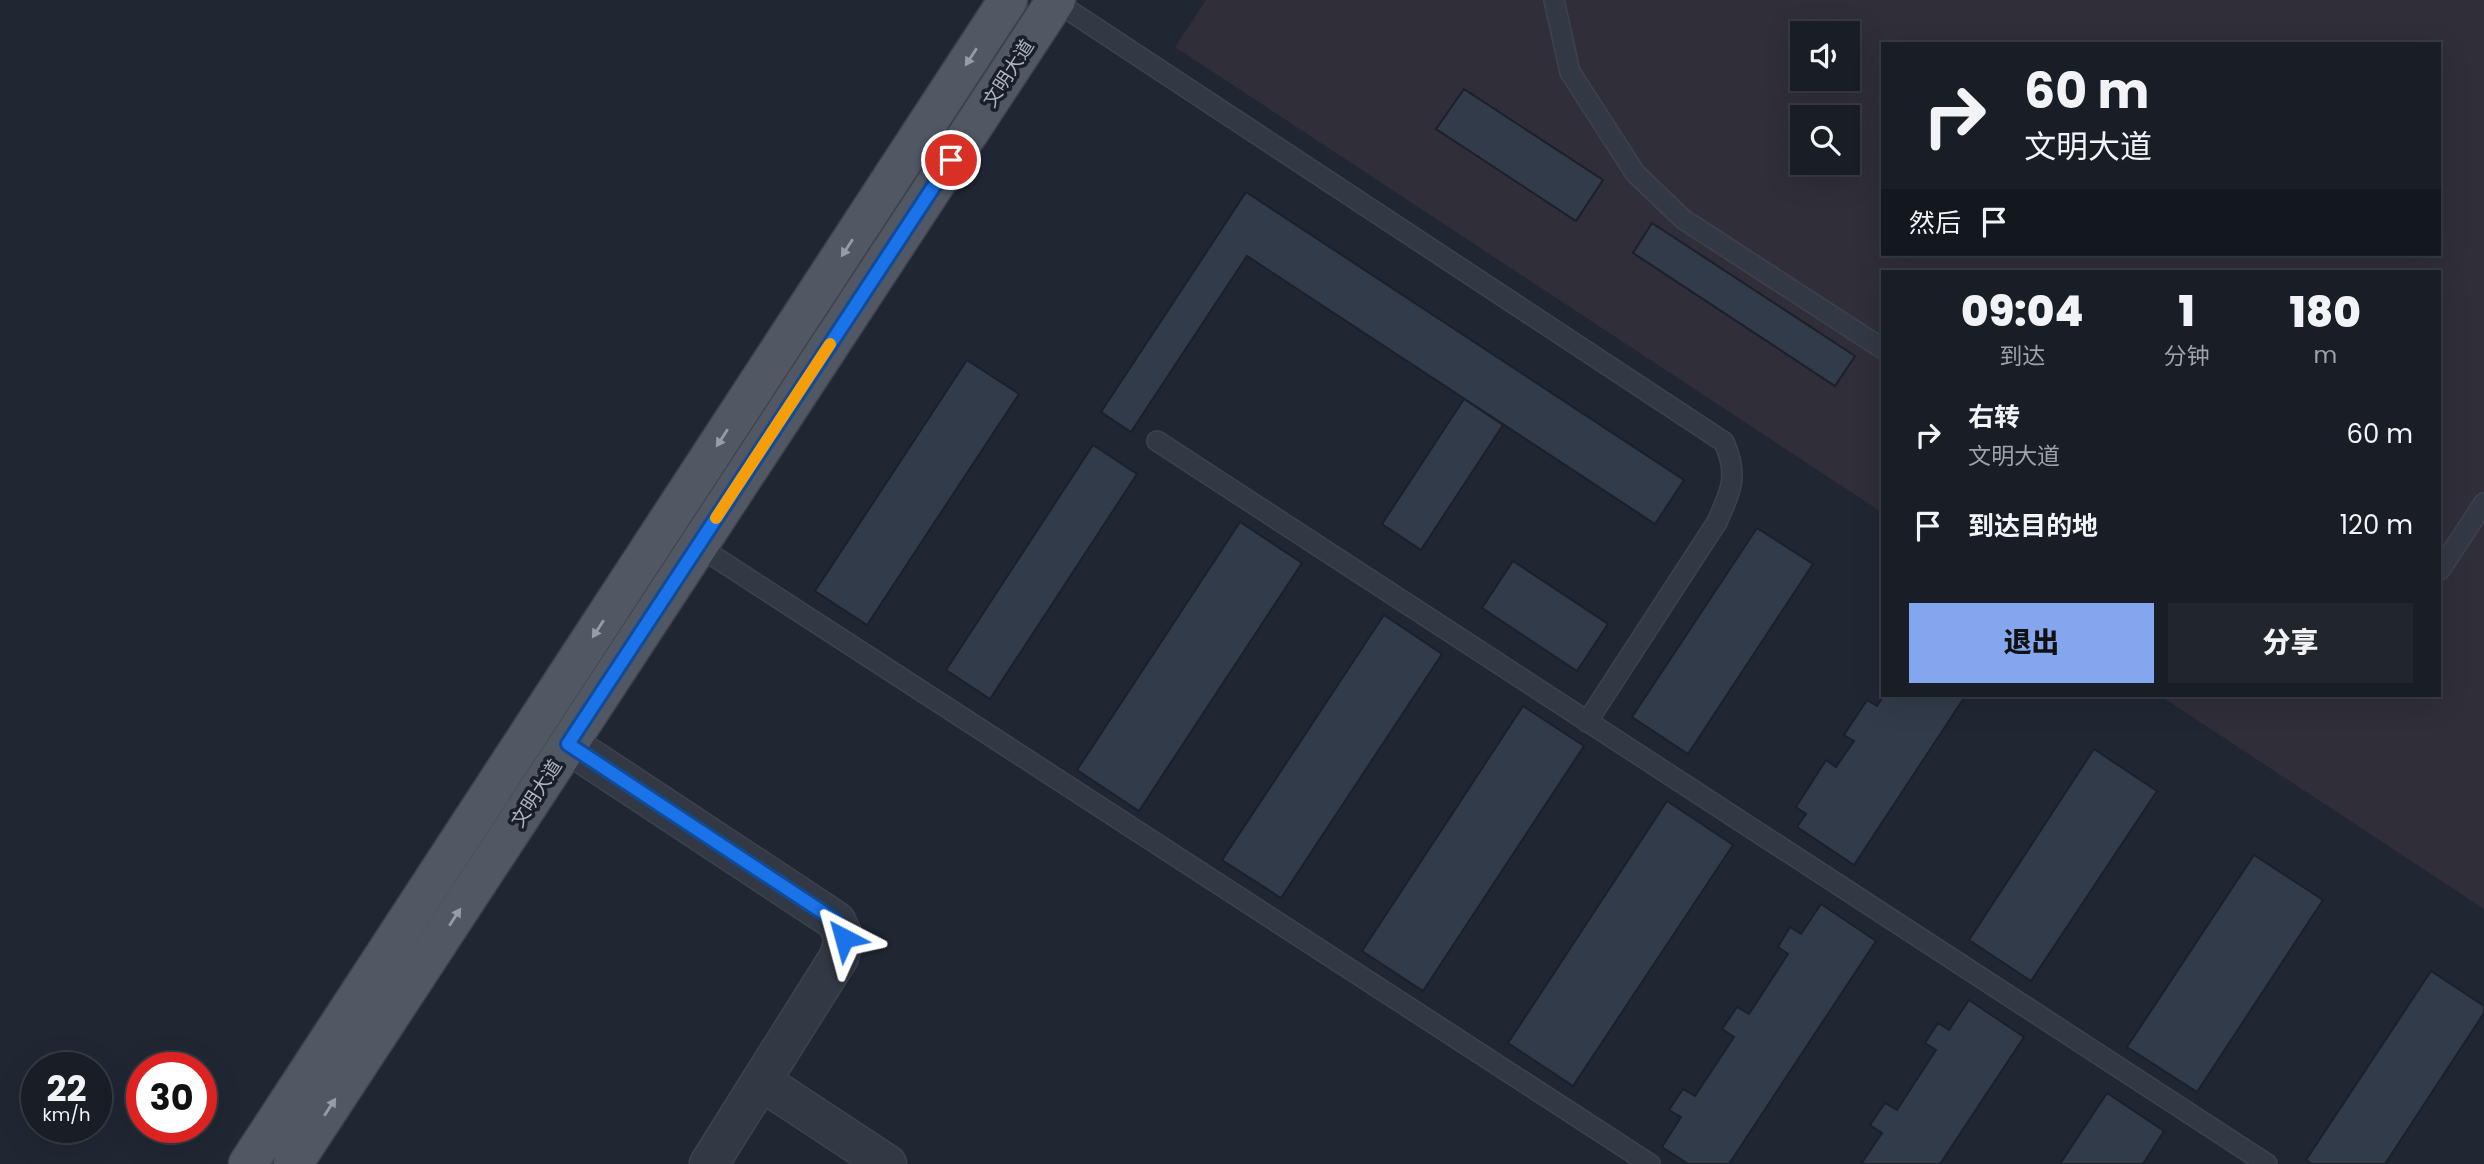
<!DOCTYPE html>
<html lang="zh">
<meta charset="utf-8">
<style>
:root{--surface:#181d26;--page:#21262e;--text:#f1f3f6;--muted:#9fa2a7;--line:#363b43;--accent:#84a6ef}
body{margin:0;font-family:Poppins,"Noto Sans SC",sans-serif;background:var(--page);color:var(--text);height:100vh;display:flex;flex-direction:column;font-size:26px;white-space:nowrap}
*{box-sizing:border-box;margin:0}
p{font-size:23px;color:var(--muted)}
.icon{flex:none;width:38px;height:38px;fill:none;stroke:currentColor;stroke-width:2;stroke-linecap:round;stroke-linejoin:round}
.map{position:relative;flex:1;overflow:hidden}
.sheet{position:absolute;left:1881px;top:270px;width:560px;height:427px;display:flex;flex-direction:column;background:var(--surface);border-radius:0px;box-shadow:0 7px 28px #0002,0 0 0 2px var(--line)}
.sheet>*{flex:none}
.hud{position:absolute;left:1881px;top:42px;width:560px;height:214px;border-radius:0px;box-shadow:0 7px 28px #0002,0 0 0 2px var(--line);background:#181d26;color:var(--text);overflow:hidden}
.buttons{position:absolute;left:1790px;top:21px;display:grid;gap:14px}
.buttons a{display:grid;place-items:center;width:70px;height:70px;border-radius:0px;background:var(--surface);box-shadow:0 7px 28px #0002,0 0 0 2px var(--line);font-size:35px}
.speed{position:absolute;left:21px;top:1052px;display:flex;gap:14px;font-size:35px;font-weight:700;text-align:center}
.speed>*{display:grid;place-content:center;width:91px;height:91px;border-radius:50%;background:var(--surface);box-shadow:0 7px 28px #0002,0 0 0 2px var(--line);line-height:1}
.speed small{font-size:18px;font-weight:400}
.speed .limit{border:10px solid #d22;background:#fff;color:#111}
.pin{position:absolute;display:grid;place-items:center;width:60px;height:60px;color:#fff;margin:-30px;border:4px solid #fff;border-radius:50%;box-shadow:0 2px 7px #0007}
.me{position:absolute;width:77px;margin:-38px;rotate:321deg;stroke-linejoin:round;filter:drop-shadow(0 0 5px #0008)}
.turn{display:flex;align-items:center;gap:24px;height:147px;padding:0 28px;font-size:32px}
.turn .icon{width:91px;height:91px;stroke-width:2.5}
.turn b{display:block;font-size:49px;line-height:60px}
.then{display:flex;align-items:center;height:66px;padding:0 28px;background:#0003;gap:14px;font-size:26px}
.eta{display:flex;justify-content:space-evenly;align-items:center;height:119px;text-align:center}
.eta b{font-size:42px;font-weight:800;line-height:49px}
.primary-button{display:flex;gap:14px;margin-top:auto;padding:14px 28px}
.primary-button a{flex:1;height:80px;border-radius:0px;background:var(--accent);color:#111;font-size:28px;font-weight:800;line-height:80px;text-align:center}
.primary-button a+a{background:var(--page);color:var(--text)}
ul{padding:0;list-style:none}
li{display:flex;align-items:center;gap:21px;height:91px;padding:0 28px}
li div{flex:1}
li b{display:block;font-size:26px}
li em{font-style:normal}
.map>svg:first-child{display:block}
</style>
<div class="map">
<svg width="2484" height="1164" viewBox="0 0 2484 1164">
<rect width="100%" height="100%" fill="#202733"/>
<path fill="#302e39" fill-rule="evenodd" d="M 1206,0 L 2484,0 L 2484,909 L 2159,695 L 2440,695 L 2440,271 L 1883,271 L 1883,513 L 1175,47 ZM 1802,33 L 1848,33 L 1848,79 L 1802,79 ZM 1883,44 L 2440,44 L 2440,254 L 1883,254 ZM 1802,117 L 1848,117 L 1848,163 L 1802,163 Z"/>
<path fill="#323b4a" stroke="#1b202b" stroke-width="2" d="M 1464,89 L 1603,180 L 1576,221 L 1436,129 Z
M 1246,192 L 1684,480 L 1655,524 L 1247,256 L 1131,432 L 1101,412 Z
M 1652,223 L 1855,356 L 1835,386 L 1633,253 Z
M 967,360 L 1019,394 L 867,625 L 815,591 Z
M 1464,399 L 1503,425 L 1421,550 L 1382,524 Z
M 1093,445 L 1137,474 L 990,699 L 946,670 Z
M 1240,522 L 1302,563 L 1139,811 L 1077,770 Z
M 1757,528 L 1813,564 L 1688,754 L 1632,717 Z
M 1513,561 L 1608,624 L 1577,671 L 1482,608 Z
M 1384,615 L 1442,654 L 1281,898 L 1222,860 Z
M 1884,695 L 1966,695 L 1854,865 L 1797,827 L 1806,814 L 1796,807 L 1826,760 L 1836,767 L 1854,741 L 1844,735 L 1867,700 L 1877,706 Z
M 1523,706 L 1584,746 L 1423,991 L 1362,951 Z
M 2094,749 L 2157,791 L 2031,981 L 1969,940 Z
M 1667,801 L 1733,845 L 1573,1086 L 1508,1043 Z
M 2254,855 L 2323,900 L 2197,1092 L 2127,1047 Z
M 1821,904 L 1876,941 L 1729,1164 L 1688,1164 L 1662,1147 L 1681,1117 L 1669,1110 L 1683,1089 L 1695,1096 L 1734,1037 L 1722,1029 L 1737,1007 L 1749,1014 L 1788,954 L 1778,947 L 1790,927 L 1801,934 Z
M 2431,971 L 2484,1006 L 2484,1013 L 2385,1164 L 2312,1164 L 2306,1160 Z
M 1969,1000 L 2024,1037 L 1940,1164 L 1861,1164 L 1882,1133 L 1870,1125 L 1885,1103 L 1897,1110 L 1936,1050 L 1925,1043 L 1938,1023 L 1949,1030 Z
M 2107,1093 L 2164,1131 L 2143,1164 L 2060,1164 Z"/>
<g fill="none" stroke-linecap="round" stroke-linejoin="round">
<g stroke="#3d424e" stroke-width="22">
<path id="service" d="M 1554,0 L 1570,72 L 1635,173 L 1683,219 L 1883,349
M 1055,1 L 1724,442 C 1739,476 1731,490 1717,522 L 1587,722
M 1157,441 L 2267,1164
M 698,546 L 1650,1164
M 2440,570 L 2484,503"/>
</g>
<g stroke="#3d424e" stroke-width="41">
<path id="minor" d="M 568,744 L 836,921 L 844,938 L 839,957 L 761,1081 L 887,1164
M 709,1164 L 761,1081"/>
</g>
<g stroke="#3d424e" stroke-width="41">
<path id="primary" d="M 248,1164 L 1008,0
M 293,1164 L 1056,0"/>
</g>
<use href="#service" stroke="#333944" stroke-width="19"/>
<use href="#minor" stroke="#333944" stroke-width="38"/>
<use href="#primary" stroke="#515864" stroke-width="38"/>
</g>
<defs><path id="oneway-solid" d="M-6-.8H1V-3.2L6.5 0L1 3.2V.8H-6Z" transform="scale(1.75)"/></defs>
<g fill="#969caa">
<use href="#oneway-solid" transform="translate(971 57) rotate(123)"/>
<use href="#oneway-solid" transform="translate(847 248) rotate(123)"/>
<use href="#oneway-solid" transform="translate(722 438) rotate(123)"/>
<use href="#oneway-solid" transform="translate(598 629) rotate(123)"/>
<use href="#oneway-solid" transform="translate(455 917) rotate(-57)"/>
<use href="#oneway-solid" transform="translate(330 1107) rotate(-57)"/>
</g>
<g fill="none" stroke-linecap="round" stroke-linejoin="round">
<g stroke="#114b97" stroke-width="18">
<path id="route" d="M 844,938 L 836,921 L 568,744 L 951,160"/>
</g>
<use href="#route" stroke="#1a73e8" stroke-width="12"/>
<path stroke="#f59e0b" stroke-width="12" d="M 716,518 L 830,344"/>
</g>
<g text-anchor="middle" stroke-width="7" stroke-linejoin="round" paint-order="stroke">
<g font-size="19" fill="#adb3c1" stroke="#191e28">
<text transform="translate(1008 73) rotate(-57)" y="7">文明大道</text>
<text transform="translate(536 793) rotate(-57)" y="7">文明大道</text>
</g>
</g>
</svg>
<div class="buttons">
<a><svg class="icon" aria-label="sound" viewBox="0 0 24 24"><path d="M4 9h4l5-4v14l-5-4H4zM17 9q2 3 0 6"/></svg></a>
<a><svg class="icon" aria-label="search" viewBox="0 0 24 24"><circle cx="10" cy="10" r="6"/><path d="M15 15l6 6"/></svg></a>
</div>
<div class="speed"><div>22<small>km/h</small></div><div class="limit">30</div></div>
<div class="pin" style="left:951px;top:160px;background:#d93025"><svg class="icon" aria-label="arrive" viewBox="0 0 24 24"><path d="M6 21V4h12l-3 4 3 4H6"/></svg></div>
<svg class="me" style="left:844px;top:938px" viewBox="-20 -20 40 40"><path d="M0-17L14 15 0 8-14 15z" fill="#1a73e8" stroke="#fff" stroke-width="4"/></svg>
<div class="hud">
<div class="turn"><svg class="icon" aria-label="right" viewBox="0 0 24 24"><path d="M7 20v-9h11M14 6l5 5-5 5"/></svg><div><b>60 m</b>文明大道</div></div>
<div class="then">然后<svg class="icon" aria-label="arrive" viewBox="0 0 24 24"><path d="M6 21V4h12l-3 4 3 4H6"/></svg></div>
</div>
<section class="sheet">
<div class="eta">
<div><b>09:04</b><p>到达</p></div>
<div><b>1</b><p>分钟</p></div>
<div><b>180</b><p>m</p></div>
</div>
<ul>
<li><svg class="icon" aria-label="right" viewBox="0 0 24 24"><path d="M7 20v-9h11M14 6l5 5-5 5"/></svg><div><b>右转</b><p>文明大道</p></div><em>60 m</em></li>
<li><svg class="icon" aria-label="arrive" viewBox="0 0 24 24"><path d="M6 21V4h12l-3 4 3 4H6"/></svg><div><b>到达目的地</b></div><em>120 m</em></li>
</ul>
<div class="primary-button"><a>退出</a><a>分享</a></div>
</section>
</div>
